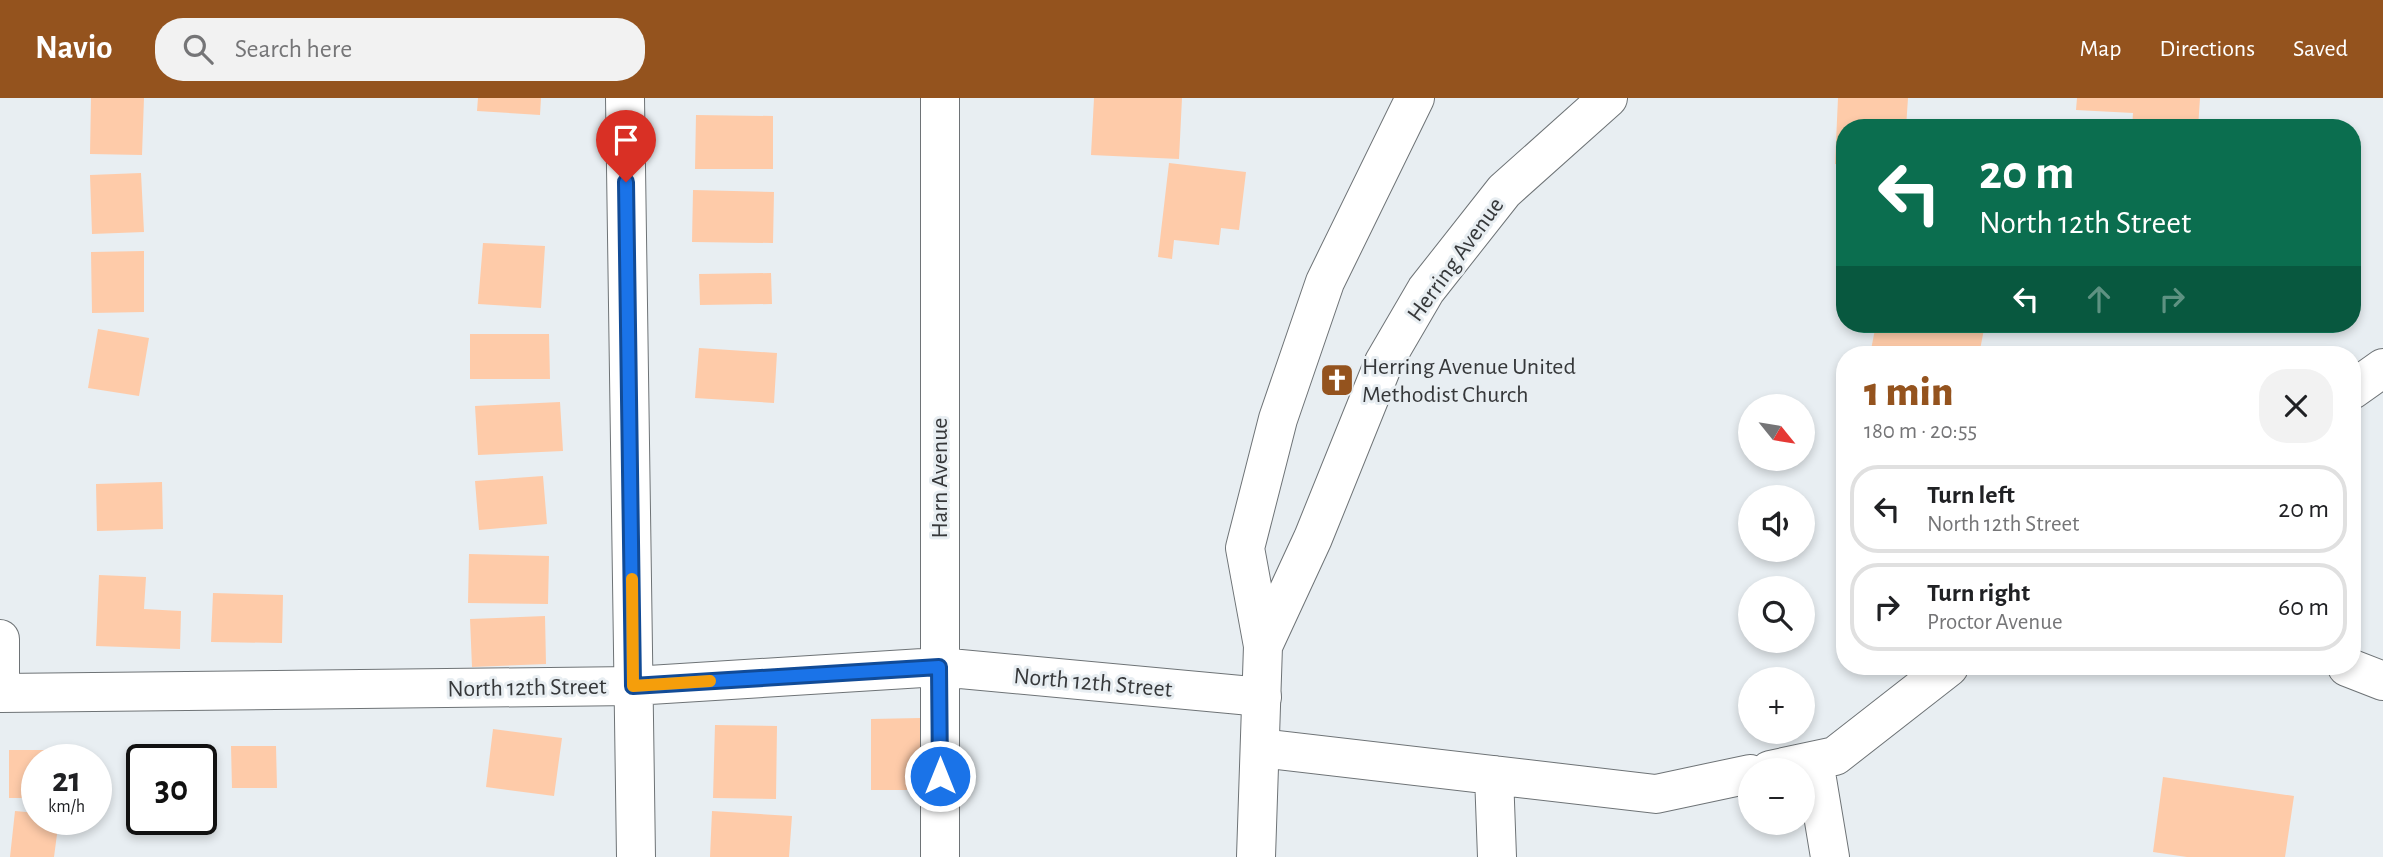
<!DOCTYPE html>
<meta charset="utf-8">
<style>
:root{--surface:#fff;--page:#f2f2f2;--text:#202124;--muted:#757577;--line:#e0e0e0;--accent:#94531e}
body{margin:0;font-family:"Alegreya Sans",sans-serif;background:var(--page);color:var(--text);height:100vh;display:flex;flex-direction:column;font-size:26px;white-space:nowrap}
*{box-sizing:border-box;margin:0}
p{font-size:23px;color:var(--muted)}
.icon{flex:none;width:38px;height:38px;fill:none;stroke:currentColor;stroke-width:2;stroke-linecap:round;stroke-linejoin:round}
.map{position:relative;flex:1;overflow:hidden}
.sheet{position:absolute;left:1836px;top:248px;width:525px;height:329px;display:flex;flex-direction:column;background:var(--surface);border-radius:28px;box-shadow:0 4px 10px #0003}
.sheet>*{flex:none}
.guide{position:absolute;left:1836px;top:21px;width:525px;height:214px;border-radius:28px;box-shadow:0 4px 10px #0003;background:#0b6e4f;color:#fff;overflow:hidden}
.needle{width:46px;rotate:120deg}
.controls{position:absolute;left:1738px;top:296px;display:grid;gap:14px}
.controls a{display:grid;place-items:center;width:77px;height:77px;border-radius:50%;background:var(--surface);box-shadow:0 4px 10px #0003;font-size:35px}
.speed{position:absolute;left:21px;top:646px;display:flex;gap:14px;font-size:35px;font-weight:700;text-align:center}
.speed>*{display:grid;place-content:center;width:91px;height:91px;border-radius:50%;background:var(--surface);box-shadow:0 4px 10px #0003;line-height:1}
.speed small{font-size:18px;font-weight:400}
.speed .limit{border:4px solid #111;border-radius:10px;background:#fff;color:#111}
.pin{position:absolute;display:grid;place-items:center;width:60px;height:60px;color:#fff;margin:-72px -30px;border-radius:50% 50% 50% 0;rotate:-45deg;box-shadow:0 0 7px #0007}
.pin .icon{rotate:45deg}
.me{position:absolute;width:77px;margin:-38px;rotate:0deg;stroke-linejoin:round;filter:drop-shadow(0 0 5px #0008)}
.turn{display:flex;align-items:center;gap:24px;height:147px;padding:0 28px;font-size:32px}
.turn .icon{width:91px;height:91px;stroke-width:2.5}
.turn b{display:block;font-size:49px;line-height:60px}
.lanes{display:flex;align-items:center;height:66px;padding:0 28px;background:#0003;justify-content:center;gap:35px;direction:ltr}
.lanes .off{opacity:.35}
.round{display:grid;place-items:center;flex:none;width:74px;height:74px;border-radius:28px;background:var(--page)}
.headline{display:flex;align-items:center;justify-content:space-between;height:119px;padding:0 28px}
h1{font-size:42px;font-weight:800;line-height:52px;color:var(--accent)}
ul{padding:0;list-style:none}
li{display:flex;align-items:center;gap:21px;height:88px;margin:0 14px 10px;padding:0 14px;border:4px solid var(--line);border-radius:28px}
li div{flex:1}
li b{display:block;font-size:26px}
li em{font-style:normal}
header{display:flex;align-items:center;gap:42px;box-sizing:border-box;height:98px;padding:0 35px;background:var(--accent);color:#fff}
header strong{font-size:33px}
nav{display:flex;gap:38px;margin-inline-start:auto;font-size:24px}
.search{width:490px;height:63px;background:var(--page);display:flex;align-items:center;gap:18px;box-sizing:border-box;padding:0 24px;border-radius:28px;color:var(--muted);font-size:26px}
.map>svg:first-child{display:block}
</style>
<header>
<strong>Navio</strong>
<div class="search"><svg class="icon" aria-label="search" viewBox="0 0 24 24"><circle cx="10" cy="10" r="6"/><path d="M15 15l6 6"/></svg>Search here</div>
<nav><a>Map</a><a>Directions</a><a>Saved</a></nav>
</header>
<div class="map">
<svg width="2383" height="759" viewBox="0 0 2383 759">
<rect width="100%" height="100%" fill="#e8eef2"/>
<path fill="#fecba9" d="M 91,0 L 144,0 L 142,57 L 90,56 Z
M 478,0 L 541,0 L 540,17 L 477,13 Z
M 1094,0 L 1182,0 L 1179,61 L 1091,57 Z
M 1838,0 L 1908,0 L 1906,30 L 1844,30 L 1844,67 L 1835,66 Z
M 2077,0 L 2200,0 L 2198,30 L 2132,30 L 2133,15 L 2076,12 Z
M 696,17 L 773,18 L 773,71 L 695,71 Z
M 1169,65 L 1246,74 L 1239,132 L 1221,130 L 1219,147 L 1174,142 L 1172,161 L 1158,159 Z
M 141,75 L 144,134 L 92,136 L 90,77 Z
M 693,92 L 774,94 L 773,145 L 692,144 Z
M 483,145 L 545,148 L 541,210 L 478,206 Z
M 144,153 L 144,214 L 92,215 L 91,154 Z
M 771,175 L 772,206 L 700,207 L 699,176 Z
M 1876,226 L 1985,226 L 1979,257 L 1870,257 Z
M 98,231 L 149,240 L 139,298 L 88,290 Z
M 470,236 L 549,236 L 550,281 L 470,281 Z
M 699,250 L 777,255 L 774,305 L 695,300 Z
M 560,304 L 563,353 L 478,357 L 475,308 Z
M 543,378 L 547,426 L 479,432 L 475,383 Z
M 162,384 L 163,431 L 97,433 L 96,386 Z
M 469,456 L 549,458 L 548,506 L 468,505 Z
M 99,477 L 146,479 L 144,511 L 181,513 L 180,551 L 96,548 Z
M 213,495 L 283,497 L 282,545 L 211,544 Z
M 545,518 L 546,566 L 472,569 L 470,521 Z
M 920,620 L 921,692 L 871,692 L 871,621 Z
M 715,627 L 777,628 L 776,701 L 713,700 Z
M 493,631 L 562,640 L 554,698 L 486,689 Z
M 231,648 L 276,648 L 277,690 L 232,690 Z
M 9,652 L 66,652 L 66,662 L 37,662 L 37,700 L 9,700 Z
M 134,654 L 172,656 L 172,662 L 142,662 L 142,720 L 130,720 Z
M 2163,679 L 2294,698 L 2285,759 L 2187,759 L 2153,754 Z
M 15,713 L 37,715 L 37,721 L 59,721 L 54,759 L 10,759 Z
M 712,713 L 792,718 L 789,759 L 710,759 Z"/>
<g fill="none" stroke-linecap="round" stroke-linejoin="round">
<g stroke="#6e7376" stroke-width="40">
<path id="minor" d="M 625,0 L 636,759
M 940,0 L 940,759
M 2352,292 L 2383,270
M 0,541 L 0,595
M 2347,569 L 2383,583
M 1,595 L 633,588 L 939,569 L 1262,599
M 1260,650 L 1656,696 L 1750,676
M 1814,663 L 1830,759
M 1770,672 L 1835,658 L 1949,569
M 1494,677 L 1497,759"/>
</g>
<g stroke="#6e7376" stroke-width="40">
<path id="major" d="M 1263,548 L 1313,440 L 1384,264 L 1426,192 L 1504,93 L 1608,0
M 1256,759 L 1263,548 L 1245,450 L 1278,321 L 1325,184 L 1415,0"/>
</g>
<use href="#minor" stroke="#fff" stroke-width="38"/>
<use href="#major" stroke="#fff" stroke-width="38"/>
</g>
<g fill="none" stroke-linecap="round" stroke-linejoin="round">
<g stroke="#114b97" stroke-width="18">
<path id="route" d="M 626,84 L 633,588 L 939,569 L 940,678"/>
</g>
<use href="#route" stroke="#1a73e8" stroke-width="12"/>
<path stroke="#f59e0b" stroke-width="12" d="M 632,481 L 633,588 L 710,583"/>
</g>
<defs>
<g id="church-square" transform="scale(1.75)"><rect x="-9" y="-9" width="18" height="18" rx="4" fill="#94531e" stroke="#e8eef2"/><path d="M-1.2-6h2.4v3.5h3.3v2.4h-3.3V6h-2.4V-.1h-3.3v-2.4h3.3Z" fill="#fff"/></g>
</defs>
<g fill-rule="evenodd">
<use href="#church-square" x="1337" y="282"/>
</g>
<g text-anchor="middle" stroke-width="6" stroke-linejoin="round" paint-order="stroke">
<g font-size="24" fill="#36383a" stroke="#e8eef2">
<text transform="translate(1455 161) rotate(-54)" y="8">Herring Avenue</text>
<text transform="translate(939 380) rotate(-90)" y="8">Harn Avenue</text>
<text transform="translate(1093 584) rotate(5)" y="8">North 12th Street</text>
<text transform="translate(527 589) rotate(-1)" y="8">North 12th Street</text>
</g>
<g font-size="24" fill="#36383a" stroke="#e8eef2" text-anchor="start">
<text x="1362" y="276">Herring Avenue United<tspan x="1362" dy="28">Methodist Church</tspan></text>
</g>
</g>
</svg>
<div class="controls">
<a><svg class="needle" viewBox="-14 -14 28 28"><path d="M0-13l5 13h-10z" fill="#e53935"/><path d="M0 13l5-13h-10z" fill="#757577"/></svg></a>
<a><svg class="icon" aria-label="sound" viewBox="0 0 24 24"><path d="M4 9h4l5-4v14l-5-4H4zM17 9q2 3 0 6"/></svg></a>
<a><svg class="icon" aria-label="search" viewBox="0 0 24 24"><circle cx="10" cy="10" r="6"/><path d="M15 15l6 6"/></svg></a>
<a>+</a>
<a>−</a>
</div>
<div class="speed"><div>21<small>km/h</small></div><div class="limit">30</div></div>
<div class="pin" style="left:626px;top:84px;background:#d93025"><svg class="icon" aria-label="arrive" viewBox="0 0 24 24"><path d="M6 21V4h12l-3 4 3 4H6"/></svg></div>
<svg class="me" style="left:940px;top:678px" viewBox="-20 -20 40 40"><circle r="17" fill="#1a73e8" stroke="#fff" stroke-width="3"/><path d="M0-11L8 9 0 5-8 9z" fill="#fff"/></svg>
<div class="guide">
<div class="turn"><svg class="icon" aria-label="left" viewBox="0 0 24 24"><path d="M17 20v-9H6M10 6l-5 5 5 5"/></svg><div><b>20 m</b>North 12th Street</div></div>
<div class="lanes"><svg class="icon" aria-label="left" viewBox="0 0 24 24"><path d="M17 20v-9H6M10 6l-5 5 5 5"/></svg><svg class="icon off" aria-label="ahead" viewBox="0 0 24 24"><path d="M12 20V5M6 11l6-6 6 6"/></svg><svg class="icon off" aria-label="right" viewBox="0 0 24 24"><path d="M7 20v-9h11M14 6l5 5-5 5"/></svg></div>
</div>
<section class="sheet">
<div class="headline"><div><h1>1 min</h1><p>180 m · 20:55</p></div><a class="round"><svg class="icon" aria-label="close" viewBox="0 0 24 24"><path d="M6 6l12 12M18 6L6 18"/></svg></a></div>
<ul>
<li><svg class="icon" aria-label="left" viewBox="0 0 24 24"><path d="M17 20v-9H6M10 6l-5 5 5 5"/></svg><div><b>Turn left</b><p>North 12th Street</p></div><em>20 m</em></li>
<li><svg class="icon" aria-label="right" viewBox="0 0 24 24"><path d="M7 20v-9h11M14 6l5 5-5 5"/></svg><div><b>Turn right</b><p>Proctor Avenue</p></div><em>60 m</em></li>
</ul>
</section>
</div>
